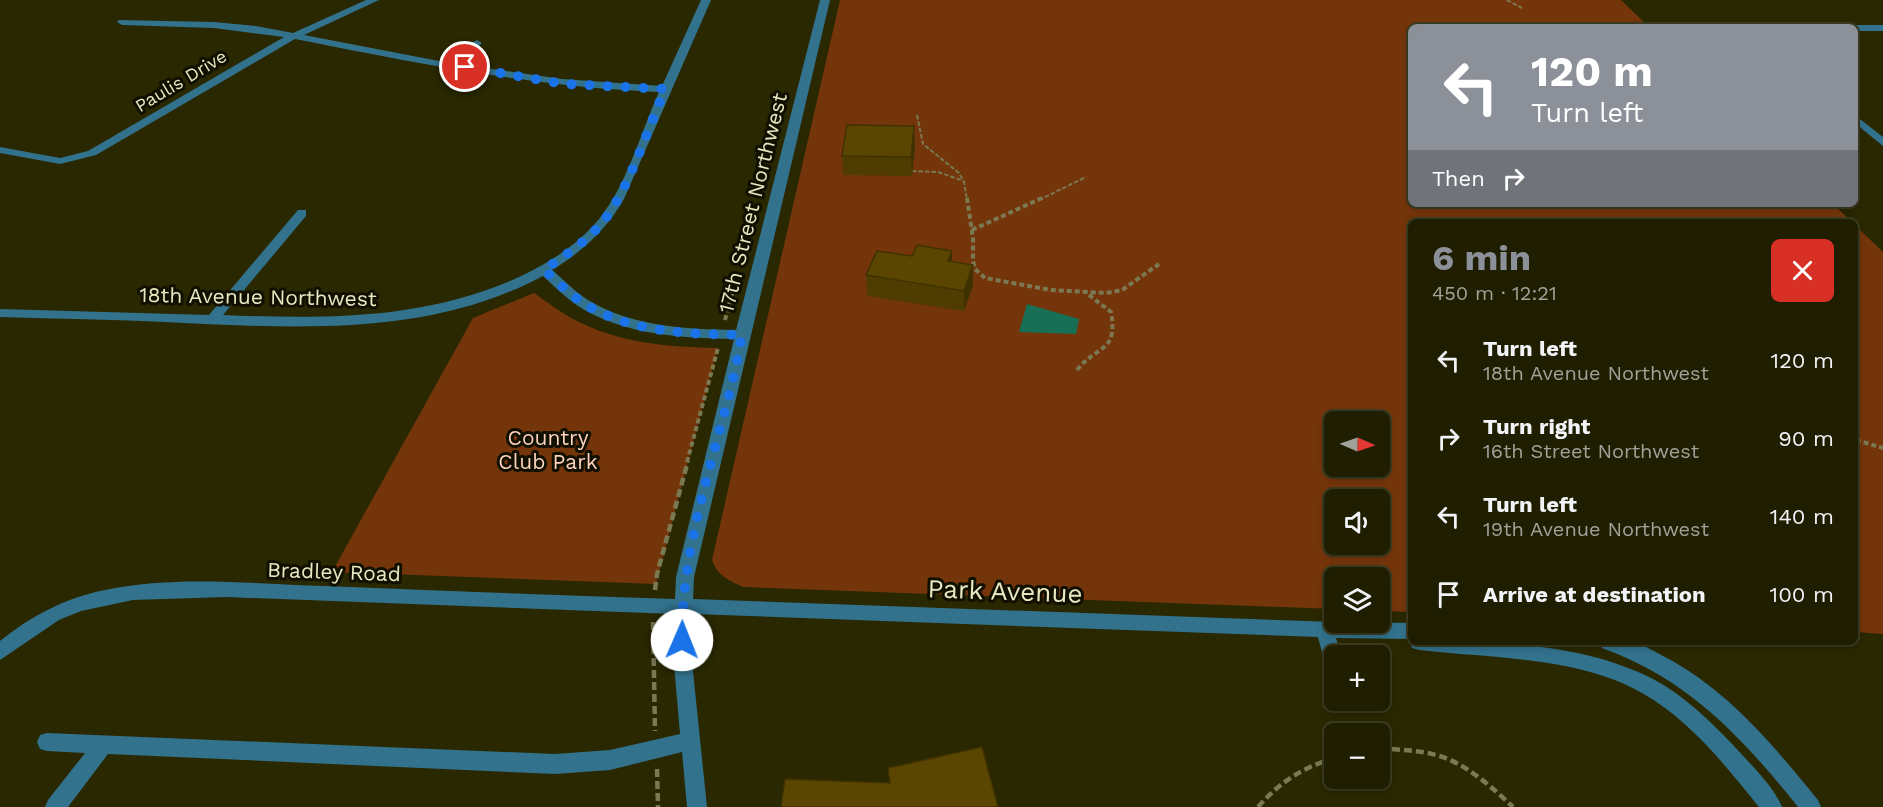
<!DOCTYPE html>
<meta charset="utf-8">
<style>
:root{--surface:#1f1e00;--page:#2c2b0f;--text:#f1f3f6;--muted:#a1a299;--line:#3c3c22;--accent:#8c9099}
body{margin:0;font-family:"Work Sans",sans-serif;background:var(--page);color:var(--text);height:100vh;display:flex;flex-direction:column;font-size:22px;white-space:nowrap}
*{box-sizing:border-box;margin:0}
p{font-size:20px;color:var(--muted)}
.icon{flex:none;width:33px;height:33px;fill:none;stroke:currentColor;stroke-width:2;stroke-linecap:round;stroke-linejoin:round}
.map{position:relative;flex:1;overflow:hidden}
.sheet{position:absolute;left:1408px;top:219px;width:450px;height:426px;display:flex;flex-direction:column;background:var(--surface);border-radius:9px;box-shadow:0 3px 9px #0003,0 0 0 2px var(--line)}
.sheet>*{flex:none}
.banner{position:absolute;left:1408px;top:24px;width:450px;height:183px;border-radius:9px;box-shadow:0 3px 9px #0003,0 0 0 2px var(--line);background:#8c9099;color:#fff;overflow:hidden}
.needle{width:39px;rotate:92deg}
.tools{position:absolute;left:1324px;top:411px;display:grid;gap:12px}
.tools a{display:grid;place-items:center;width:66px;height:66px;border-radius:9px;background:var(--surface);box-shadow:0 3px 9px #0003,0 0 0 2px var(--line);font-size:30px}
.pin{position:absolute;display:grid;place-items:center;width:51px;height:51px;color:#fff;margin:-26px;border:3px solid #fff;border-radius:50%;box-shadow:0 2px 6px #0007}
.me{position:absolute;width:66px;margin:-33px;rotate:1deg;stroke-linejoin:round;filter:drop-shadow(0 0 4px #0008)}
.turn{display:flex;align-items:center;gap:21px;height:126px;padding:0 24px;font-size:27px}
.turn .icon{width:78px;height:78px;stroke-width:2.5}
.turn b{display:block;font-size:42px;line-height:51px}
.then{display:flex;align-items:center;height:57px;padding:0 24px;background:#0003;gap:12px;font-size:22px}
.round{display:grid;place-items:center;flex:none;width:63px;height:63px;border-radius:9px;background:var(--page)}
.head{display:flex;align-items:center;justify-content:space-between;height:102px;padding:0 24px}
h1{font-size:36px;font-weight:700;line-height:45px;color:var(--accent)}
ul{padding:0;list-style:none}
li{display:flex;align-items:center;gap:18px;height:78px;padding:0 24px}
li div{flex:1}
li b{display:block;font-size:22px}
li em{font-style:normal}
.map>svg:first-child{display:block}
</style>
<div class="map">
<svg width="1883" height="807" viewBox="0 0 1883 807">
<rect width="100%" height="100%" fill="#292800"/>
<path fill="#75350a" fill-rule="evenodd" d="M 840,0 L 1621,0 L 1649,27 L 1412,27 L 1412,204 L 1833,204 L 1852,222 L 1412,222 L 1411,612 L 1380,611 L 1380,578 L 1335,578 L 1335,609 L 744,587 C 729,581 718,576 712,560 ZM 1335,422 L 1380,422 L 1380,466 L 1335,466 ZM 1335,500 L 1380,500 L 1380,544 L 1335,544 Z
M 1856,226 L 1883,252 L 1883,634 L 1856,632 Z
M 534,293 C 547,302 560,312 573,319 C 618,343 667,347 718,348 L 656,584 L 332,572 L 473,318 Z"/>
<path fill="#176f56" d="M 1027,304 L 1079,319 L 1076,334 L 1019,332 Z"/>
<g fill="none" stroke-linecap="round" stroke-linejoin="round">
<path stroke="#7a7952" stroke-width="2" stroke-dasharray="4.5 2" stroke-linecap="butt" d="M 1507,0 L 1522,8
M 917,115 L 923,144 L 959,173 L 964,182 L 967,200
M 912,171 L 938,172 L 961,180
M 1039,200 L 1086,177"/>
<path stroke="#7a7952" stroke-width="4" stroke-dasharray="5 3" stroke-linecap="butt" d="M 967,198 L 973,238 L 973,261 L 975,269 L 985,278 L 1051,290 L 1106,293 L 1122,290 L 1159,264
M 972,230 L 1042,198
M 725,320 L 734,287
M 1077,370 C 1098,344 1118,353 1111,312 L 1089,295
M 1856,440 L 1883,448
M 687,462 L 718,348"/>
<path stroke="#7a7952" stroke-width="4.5" stroke-dasharray="8 4" stroke-linecap="butt" d="M 655,590 L 657,574 L 688,461
M 653,622 L 655,731
M 1380,748 C 1399,750 1418,750 1436,755 C 1464,762 1492,787 1513,807
M 657,769 L 658,807
M 1258,807 C 1280,782 1303,767 1335,758"/>
<path fill="#32728d" fill-rule="evenodd" d="M 366,0 L 379,0 L 304,35 L 439,61 L 477,40 L 482,43 L 480,45 L 450,63 L 562,79 L 662,86 L 701,0 L 711,0 L 624,199 C 606,230 582,252 552,270 C 564,280 575,292 588,300 C 633,327 685,329 736,330 L 820,0 L 830,0 L 694,577 L 693,599 L 1335,622 L 1412,623 L 1412,642 C 1493,642 1579,641 1653,679 C 1684,695 1710,721 1734,746 C 1750,764 1773,785 1782,807 L 1759,807 C 1725,765 1690,720 1642,693 C 1580,657 1489,658 1419,650 L 1412,648 L 1410,642 L 1411,639 L 1336,638 L 1341,656 L 1335,656 L 1335,677 L 1328,675 L 1318,637 L 693,614 L 691,652 L 707,807 L 687,807 L 682,752 L 610,770 L 555,774 L 108,754 L 68,807 L 45,807 L 48,800 L 85,753 L 47,751 L 40,749 L 37,742 L 40,735 L 47,733 L 555,754 L 610,750 L 680,734 L 673,652 L 675,614 L 226,597 L 133,600 L 81,611 L 59,620 L 0,660 L 0,641 C 31,616 65,598 105,590 C 176,575 254,584 326,586 C 443,591 559,595 675,599 L 676,577 L 734,339 C 681,338 624,335 578,306 C 565,297 554,286 543,276 C 438,332 320,329 205,324 C 137,320 68,319 0,317 L 0,309 L 209,315 L 298,210 L 306,210 L 306,216 L 223,315 C 321,319 418,320 510,281 C 543,267 576,247 599,219 C 628,183 640,134 659,92 C 535,87 416,63 295,39 L 96,155 L 60,164 L 0,153 L 0,147 L 60,158 L 88,151 L 284,37 L 214,28 L 122,25 L 117,22 L 119,20 L 214,22 L 256,26 L 293,33 Z
M 1764,24 L 1802,24 L 1807,27 L 1759,27 Z
M 1856,25 L 1883,25 L 1883,31 L 1856,31 L 1856,27 L 1852,27 Z
M 1856,116 L 1883,137 L 1883,146 L 1856,124 Z
M 1600,642 C 1610,642 1622,640 1632,642 C 1643,644 1655,652 1665,657 C 1728,690 1774,746 1818,800 L 1821,807 L 1798,807 C 1742,737 1688,679 1602,648 Z"/>
</g>
<path fill="#4e3c01" d="M 915,145 L 912,176 L 843,175 L 842,156 Z
M 952,262 L 973,285 L 964,311 L 867,296 L 866,275 Z"/>
<path fill="#403101" d="M 914,126 L 915,145 L 912,176 L 911,157 Z
M 952,251 L 952,271 L 948,261 Z
M 973,265 L 973,285 L 964,311 L 964,291 Z"/>
<path fill="#5b4601" stroke="#403101" stroke-width="1.5" d="M 847,125 L 914,126 L 911,157 L 842,156 Z
M 917,245 L 952,251 L 948,261 L 973,265 L 964,291 L 866,275 L 877,251 L 912,256 Z
M 982,747 L 998,807 L 781,807 L 785,779 L 890,783 L 888,768 Z"/>
<g fill="none" stroke-linecap="round" stroke-linejoin="round">
<path stroke="#1a73e8" stroke-width="10" stroke-dasharray="0 18" d="M 465,67 L 564,84 L 665,89 C 648,128 628,192 602,223 C 586,242 564,256 544,270 C 557,281 569,294 583,303 C 630,333 688,334 742,335 C 724,437 681,535 682,640"/>
</g>
<g text-anchor="middle" stroke-width="6" stroke-linejoin="round" paint-order="stroke">
<g font-size="18" fill="#e7e8c1" stroke="#111000">
<text transform="translate(181 81) rotate(-31)" y="6">Paulis Drive</text>
</g>
<g font-size="21" fill="#e7e8c1" stroke="#111000">
<text transform="translate(753 203) rotate(-76)" y="7">17th Street Northwest</text>
<text transform="translate(258 297) rotate(1)" y="7">18th Avenue Northwest</text>
<text transform="translate(334 572) rotate(2)" y="7">Bradley Road</text>
</g>
<g font-size="21" fill="#fdd2bc" stroke="#111000">
<text x="548" y="445">Country<tspan x="548" dy="24">Club Park</tspan></text>
</g>
<g font-size="26" fill="#e7e8c1" stroke="#111000">
<text transform="translate(1005 591) rotate(2)" y="9">Park Avenue</text>
</g>
</g>
</svg>
<div class="tools">
<a><svg class="needle" viewBox="-14 -14 28 28"><path d="M0-13l5 13h-10z" fill="#e53935"/><path d="M0 13l5-13h-10z" fill="#a1a299"/></svg></a>
<a><svg class="icon" aria-label="sound" viewBox="0 0 24 24"><path d="M4 9h4l5-4v14l-5-4H4zM17 9q2 3 0 6"/></svg></a>
<a><svg class="icon" aria-label="layers" viewBox="0 0 24 24"><path d="M12 4l9 5-9 5-9-5zM3 14l9 5 9-5"/></svg></a>
<a>+</a>
<a>−</a>
</div>
<div class="pin" style="left:465px;top:67px;background:#d93025"><svg class="icon" aria-label="arrive" viewBox="0 0 24 24"><path d="M6 21V4h12l-3 4 3 4H6"/></svg></div>
<svg class="me" style="left:682px;top:640px" viewBox="-20 -20 40 40"><circle r="19" fill="#fff"/><path d="M0-13L10 11 0 6-10 11z" fill="#1a73e8"/></svg>
<div class="banner">
<div class="turn"><svg class="icon" aria-label="left" viewBox="0 0 24 24"><path d="M17 20v-9H6M10 6l-5 5 5 5"/></svg><div><b>120 m</b>Turn left</div></div>
<div class="then">Then<svg class="icon" aria-label="right" viewBox="0 0 24 24"><path d="M7 20v-9h11M14 6l5 5-5 5"/></svg></div>
</div>
<section class="sheet">
<div class="head"><div><h1>6 min</h1><p>450 m · 12:21</p></div><a class="round" style="background:#d93025;color:#fff"><svg class="icon" aria-label="close" viewBox="0 0 24 24"><path d="M6 6l12 12M18 6L6 18"/></svg></a></div>
<ul>
<li><svg class="icon" aria-label="left" viewBox="0 0 24 24"><path d="M17 20v-9H6M10 6l-5 5 5 5"/></svg><div><b>Turn left</b><p>18th Avenue Northwest</p></div><em>120 m</em></li>
<li><svg class="icon" aria-label="right" viewBox="0 0 24 24"><path d="M7 20v-9h11M14 6l5 5-5 5"/></svg><div><b>Turn right</b><p>16th Street Northwest</p></div><em>90 m</em></li>
<li><svg class="icon" aria-label="left" viewBox="0 0 24 24"><path d="M17 20v-9H6M10 6l-5 5 5 5"/></svg><div><b>Turn left</b><p>19th Avenue Northwest</p></div><em>140 m</em></li>
<li><svg class="icon" aria-label="arrive" viewBox="0 0 24 24"><path d="M6 21V4h12l-3 4 3 4H6"/></svg><div><b>Arrive at destination</b></div><em>100 m</em></li>
</ul>
</section>
</div>
